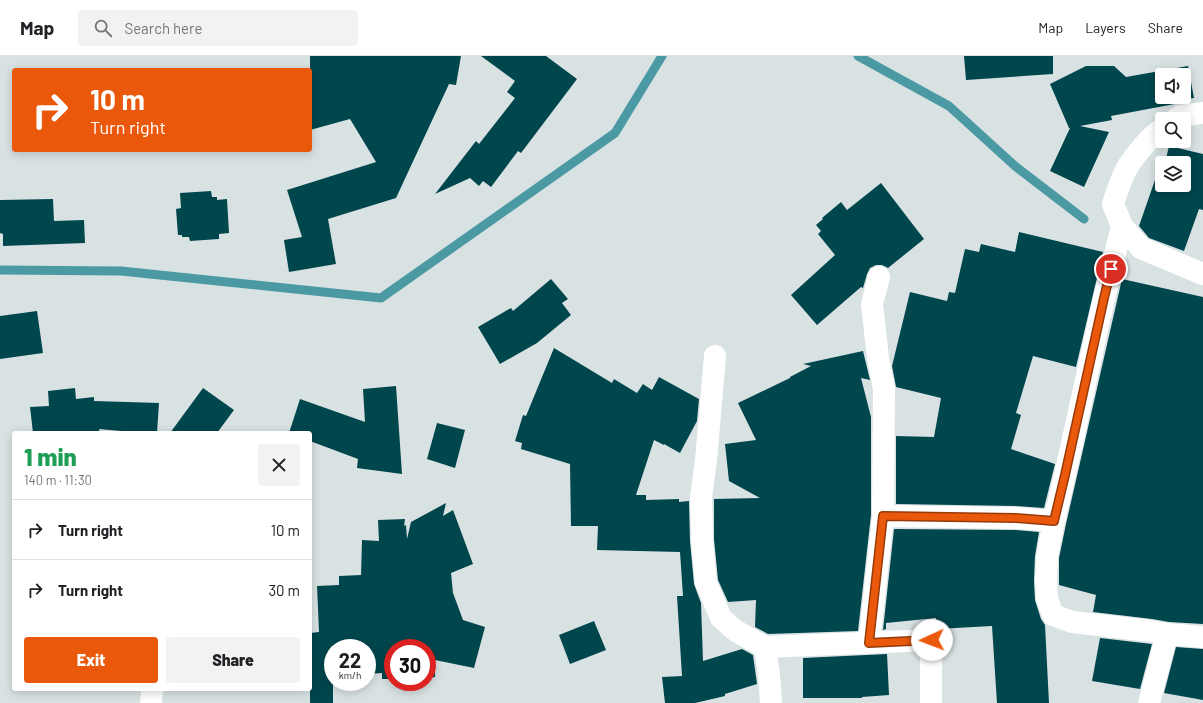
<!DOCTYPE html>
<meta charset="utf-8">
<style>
:root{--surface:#fff;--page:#f2f2f2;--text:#202124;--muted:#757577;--line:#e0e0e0;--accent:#ea580c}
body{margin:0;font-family:Barlow,sans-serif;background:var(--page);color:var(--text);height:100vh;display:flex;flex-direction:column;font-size:15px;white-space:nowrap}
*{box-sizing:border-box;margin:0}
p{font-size:13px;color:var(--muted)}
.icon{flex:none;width:22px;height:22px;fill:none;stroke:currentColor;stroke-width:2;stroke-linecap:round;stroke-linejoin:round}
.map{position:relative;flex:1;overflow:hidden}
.drawer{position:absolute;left:12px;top:375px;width:300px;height:260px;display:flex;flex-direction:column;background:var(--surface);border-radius:4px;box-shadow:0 2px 10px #0003}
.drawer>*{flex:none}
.hud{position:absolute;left:12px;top:12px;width:300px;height:84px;border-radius:4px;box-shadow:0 2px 10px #0003;background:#ea580c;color:#fff;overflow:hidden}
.controls{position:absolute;left:1155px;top:12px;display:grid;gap:8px}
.controls a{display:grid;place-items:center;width:36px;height:36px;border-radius:4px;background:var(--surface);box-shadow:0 2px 10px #0003;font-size:20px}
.speed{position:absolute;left:324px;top:583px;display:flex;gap:8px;font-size:20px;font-weight:700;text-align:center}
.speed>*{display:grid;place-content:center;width:52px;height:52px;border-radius:50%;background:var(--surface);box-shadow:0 2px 10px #0003;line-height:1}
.speed small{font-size:10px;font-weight:400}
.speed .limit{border:6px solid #d22;background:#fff;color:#111}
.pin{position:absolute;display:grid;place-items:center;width:34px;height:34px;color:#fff;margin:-17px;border:2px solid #fff;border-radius:50%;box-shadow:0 1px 4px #0007}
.me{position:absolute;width:44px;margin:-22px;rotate:268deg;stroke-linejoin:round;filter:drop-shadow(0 0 3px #0008)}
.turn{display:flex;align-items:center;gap:14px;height:84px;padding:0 12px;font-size:18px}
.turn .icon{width:52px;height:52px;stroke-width:2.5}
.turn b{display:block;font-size:28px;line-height:34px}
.round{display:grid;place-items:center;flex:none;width:42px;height:42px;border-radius:4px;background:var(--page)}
.head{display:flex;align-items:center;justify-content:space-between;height:68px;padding:0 12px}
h1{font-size:24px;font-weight:800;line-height:30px;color:#1e9e55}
.action{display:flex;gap:8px;margin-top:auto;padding:8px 12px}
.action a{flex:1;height:46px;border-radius:4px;background:var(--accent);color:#fff;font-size:16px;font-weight:800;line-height:46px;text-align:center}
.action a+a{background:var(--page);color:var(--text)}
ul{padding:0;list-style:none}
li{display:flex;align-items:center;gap:12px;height:60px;padding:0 12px;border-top:1px solid var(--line)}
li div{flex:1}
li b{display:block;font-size:15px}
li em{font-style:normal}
header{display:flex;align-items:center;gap:24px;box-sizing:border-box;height:56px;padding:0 20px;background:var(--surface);border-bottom:1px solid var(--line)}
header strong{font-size:19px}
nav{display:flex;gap:22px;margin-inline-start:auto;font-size:14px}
.search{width:280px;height:36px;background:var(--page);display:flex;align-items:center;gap:10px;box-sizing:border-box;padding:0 14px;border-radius:4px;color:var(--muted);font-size:15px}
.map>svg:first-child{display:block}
</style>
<header>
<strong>Map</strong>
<div class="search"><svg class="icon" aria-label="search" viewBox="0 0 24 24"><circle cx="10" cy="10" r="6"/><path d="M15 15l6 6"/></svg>Search here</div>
<nav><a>Map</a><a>Layers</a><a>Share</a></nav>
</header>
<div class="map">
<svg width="1203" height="647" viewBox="0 0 1203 647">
<rect width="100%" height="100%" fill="#d9e2e3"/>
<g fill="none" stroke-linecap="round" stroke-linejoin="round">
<path stroke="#4b9aa3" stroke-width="9" d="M 858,0 L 949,50 L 1015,110 L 1084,163
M 0,214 L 121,215 L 381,242 L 615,77 L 662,0"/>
</g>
<path fill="#00464d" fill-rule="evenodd" d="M 310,0 L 461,0 L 456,29 L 449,28 L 396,142 L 328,163 L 336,208 L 289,216 L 284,184 L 302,181 L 287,134 L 376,106 L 350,63 L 310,74 Z
M 481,0 L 546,0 L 577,23 L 521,97 L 518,95 L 491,131 L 483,125 L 479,130 L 470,122 L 435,138 L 476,85 L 479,88 L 515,42 L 507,36 L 515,25 Z
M 964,0 L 1053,0 L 1053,18 L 966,24 Z
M 1086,10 L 1114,10 L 1126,21 L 1188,10 L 1194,42 L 1180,44 L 1180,47 L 1111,60 L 1112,64 L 1080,70 L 1109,76 L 1084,131 L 1050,115 L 1070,72 L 1069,72 L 1050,28 ZM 1162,19 L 1184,19 L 1184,41 L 1162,41 Z
M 1169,90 L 1203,98 L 1203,154 L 1199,153 L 1184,195 L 1149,182 L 1139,170 L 1156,121 L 1161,123 L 1162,120 L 1162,129 L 1184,129 L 1184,107 L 1165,107 Z
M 881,127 L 924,183 L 888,212 L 882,209 L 876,209 L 870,212 L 867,218 L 863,232 L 861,231 L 817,269 L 791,239 L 835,199 L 818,178 L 821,175 L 816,169 L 823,163 L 822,162 L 841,146 L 847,154 Z
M 211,135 L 212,141 L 217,141 L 217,144 L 227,143 L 229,177 L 219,178 L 219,183 L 190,185 L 189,181 L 182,181 L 182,179 L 178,179 L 176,153 L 181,152 L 180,137 Z
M 53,143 L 54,165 L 84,164 L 85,187 L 3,190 L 3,178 L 0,177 L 0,144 Z
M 1019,176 L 1103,196 L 1076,311 L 1033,300 L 1016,357 L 1021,359 L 1011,393 L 1055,408 L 1044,452 L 1016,450 L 896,448 L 896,380 L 934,381 L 941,342 L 896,331 L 892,310 L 910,236 L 947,245 L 949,236 L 955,237 L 965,193 L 979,196 L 981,188 L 1015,196 Z
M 551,223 L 568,243 L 562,247 L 571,259 L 537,287 L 500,308 L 478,271 L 511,252 L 513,255 Z
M 1122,223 L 1203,241 L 1203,568 L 1169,566 L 1152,563 L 1093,556 L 1096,539 L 1059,529 L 1059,502 L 1066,468 Z
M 37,255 L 43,297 L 0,303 L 0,260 Z
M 554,292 L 612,327 L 614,323 L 637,337 L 643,328 L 652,334 L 659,321 L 699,343 L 697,365 L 680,397 L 664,388 L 664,389 L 654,384 L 636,439 L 646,439 L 646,444 L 679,443 L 679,446 L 689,445 L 690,485 L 694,528 L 701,547 L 703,605 L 742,593 L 753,599 L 757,628 L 725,638 L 725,640 L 695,647 L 665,647 L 662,621 L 682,620 L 677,540 L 683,540 L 680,496 L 597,494 L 598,470 L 571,470 L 570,408 L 521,393 L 522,387 L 515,385 L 523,359 L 526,360 Z
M 863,295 L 870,324 L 861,322 L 871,361 L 871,459 L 858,575 L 768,578 L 755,571 L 756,544 L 728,546 L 718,524 L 714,483 L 714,443 L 760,442 L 729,425 L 725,388 L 756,384 L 738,347 L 790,322 L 790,321 L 811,310 L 803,308 Z
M 396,330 L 402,418 L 357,412 L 358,403 L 310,385 L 310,377 L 289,377 L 300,343 L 365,366 L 363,333 Z
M 75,332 L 76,343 L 94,341 L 94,345 L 159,347 L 157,377 L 143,377 L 99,373 L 100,377 L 33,377 L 30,351 L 49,350 L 48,335 Z
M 203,332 L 234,354 L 217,377 L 170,377 Z
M 437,367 L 465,374 L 455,412 L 427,403 Z
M 446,447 L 443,460 L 453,454 L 473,508 L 451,517 L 453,537 L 463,564 L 485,571 L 474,612 L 435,604 L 435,621 L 427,622 L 427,592 L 393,592 L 393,623 L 382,623 L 382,617 L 367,618 L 367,592 L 333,592 L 333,647 L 310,647 L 310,577 L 319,576 L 317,530 L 339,529 L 339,520 L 361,519 L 362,484 L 379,485 L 378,464 L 405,463 L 404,470 L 406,469 L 407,483 L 411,466 Z
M 894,473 L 1015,474 L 1039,476 L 1035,500 L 1034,525 L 1035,544 L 1041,563 L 1045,569 L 1049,647 L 997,647 L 992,570 L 937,573 L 936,562 L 886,567 L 886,573 L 883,574 Z
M 594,565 L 606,594 L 570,608 L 559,579 Z
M 1100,582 L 1152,588 L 1140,633 L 1092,625 Z
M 1176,591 L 1203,593 L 1203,644 L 1164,637 Z
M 887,598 L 889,639 L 862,641 L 862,642 L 803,642 L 803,602 Z"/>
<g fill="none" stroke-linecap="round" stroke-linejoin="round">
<path stroke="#fff" stroke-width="22" d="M 1176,63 L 1181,60 L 1203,57
M 1162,73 C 1149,81 1137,97 1128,110 C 1121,122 1117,136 1113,148 L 1122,170 L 1141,192 L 1203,218
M 1122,170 L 1104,242 L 1065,419 L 1054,465 L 1047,501 L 1046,525 L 1047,543 L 1053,559 L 1072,566 L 1151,575 L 1167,578 L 1203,581
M 715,300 L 706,404 L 701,442 L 702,484 L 706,527 L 721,562 L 736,575 L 765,591 L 769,619 L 771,647
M 883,460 L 1016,462 L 1054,465
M 869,587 L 883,460 L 884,332 L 878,302 L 872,248 L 879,221
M 765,591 L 931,584 L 931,647
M 151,647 L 152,634 L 153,633
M 1149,647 L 1167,578"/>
</g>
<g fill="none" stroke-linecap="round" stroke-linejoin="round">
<g stroke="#983908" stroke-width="10">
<path id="route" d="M 932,584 L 869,587 L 883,460 L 1016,462 L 1054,465 L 1065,419 L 1104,242 L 1111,213"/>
</g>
<use href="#route" stroke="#ea580c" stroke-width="7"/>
</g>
</svg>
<div class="controls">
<a><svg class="icon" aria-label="sound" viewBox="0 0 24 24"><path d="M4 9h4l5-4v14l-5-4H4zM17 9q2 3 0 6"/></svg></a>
<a><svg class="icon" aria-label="search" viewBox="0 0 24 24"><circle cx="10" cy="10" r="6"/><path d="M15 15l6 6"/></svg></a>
<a><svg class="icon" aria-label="layers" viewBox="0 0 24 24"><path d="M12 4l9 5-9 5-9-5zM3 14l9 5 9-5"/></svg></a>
</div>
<div class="speed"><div>22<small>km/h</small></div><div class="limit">30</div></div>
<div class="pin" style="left:1111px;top:213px;background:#d93025"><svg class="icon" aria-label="arrive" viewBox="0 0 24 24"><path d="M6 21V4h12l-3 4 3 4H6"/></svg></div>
<svg class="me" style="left:932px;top:584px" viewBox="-20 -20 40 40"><circle r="19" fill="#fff"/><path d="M0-13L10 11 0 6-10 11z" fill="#ea580c"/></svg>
<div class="hud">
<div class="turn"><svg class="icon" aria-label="right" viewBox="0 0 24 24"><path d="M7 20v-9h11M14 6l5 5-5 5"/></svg><div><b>10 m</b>Turn right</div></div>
</div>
<section class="drawer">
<div class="head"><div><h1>1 min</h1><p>140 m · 11:30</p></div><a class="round"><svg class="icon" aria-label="close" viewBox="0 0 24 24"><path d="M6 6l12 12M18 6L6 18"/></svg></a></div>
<ul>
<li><svg class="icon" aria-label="right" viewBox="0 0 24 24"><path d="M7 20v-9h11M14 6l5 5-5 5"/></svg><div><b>Turn right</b></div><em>10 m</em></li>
<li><svg class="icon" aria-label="right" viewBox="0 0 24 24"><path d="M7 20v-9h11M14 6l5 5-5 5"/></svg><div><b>Turn right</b></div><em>30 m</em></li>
</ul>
<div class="action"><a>Exit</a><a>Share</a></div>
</section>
</div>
